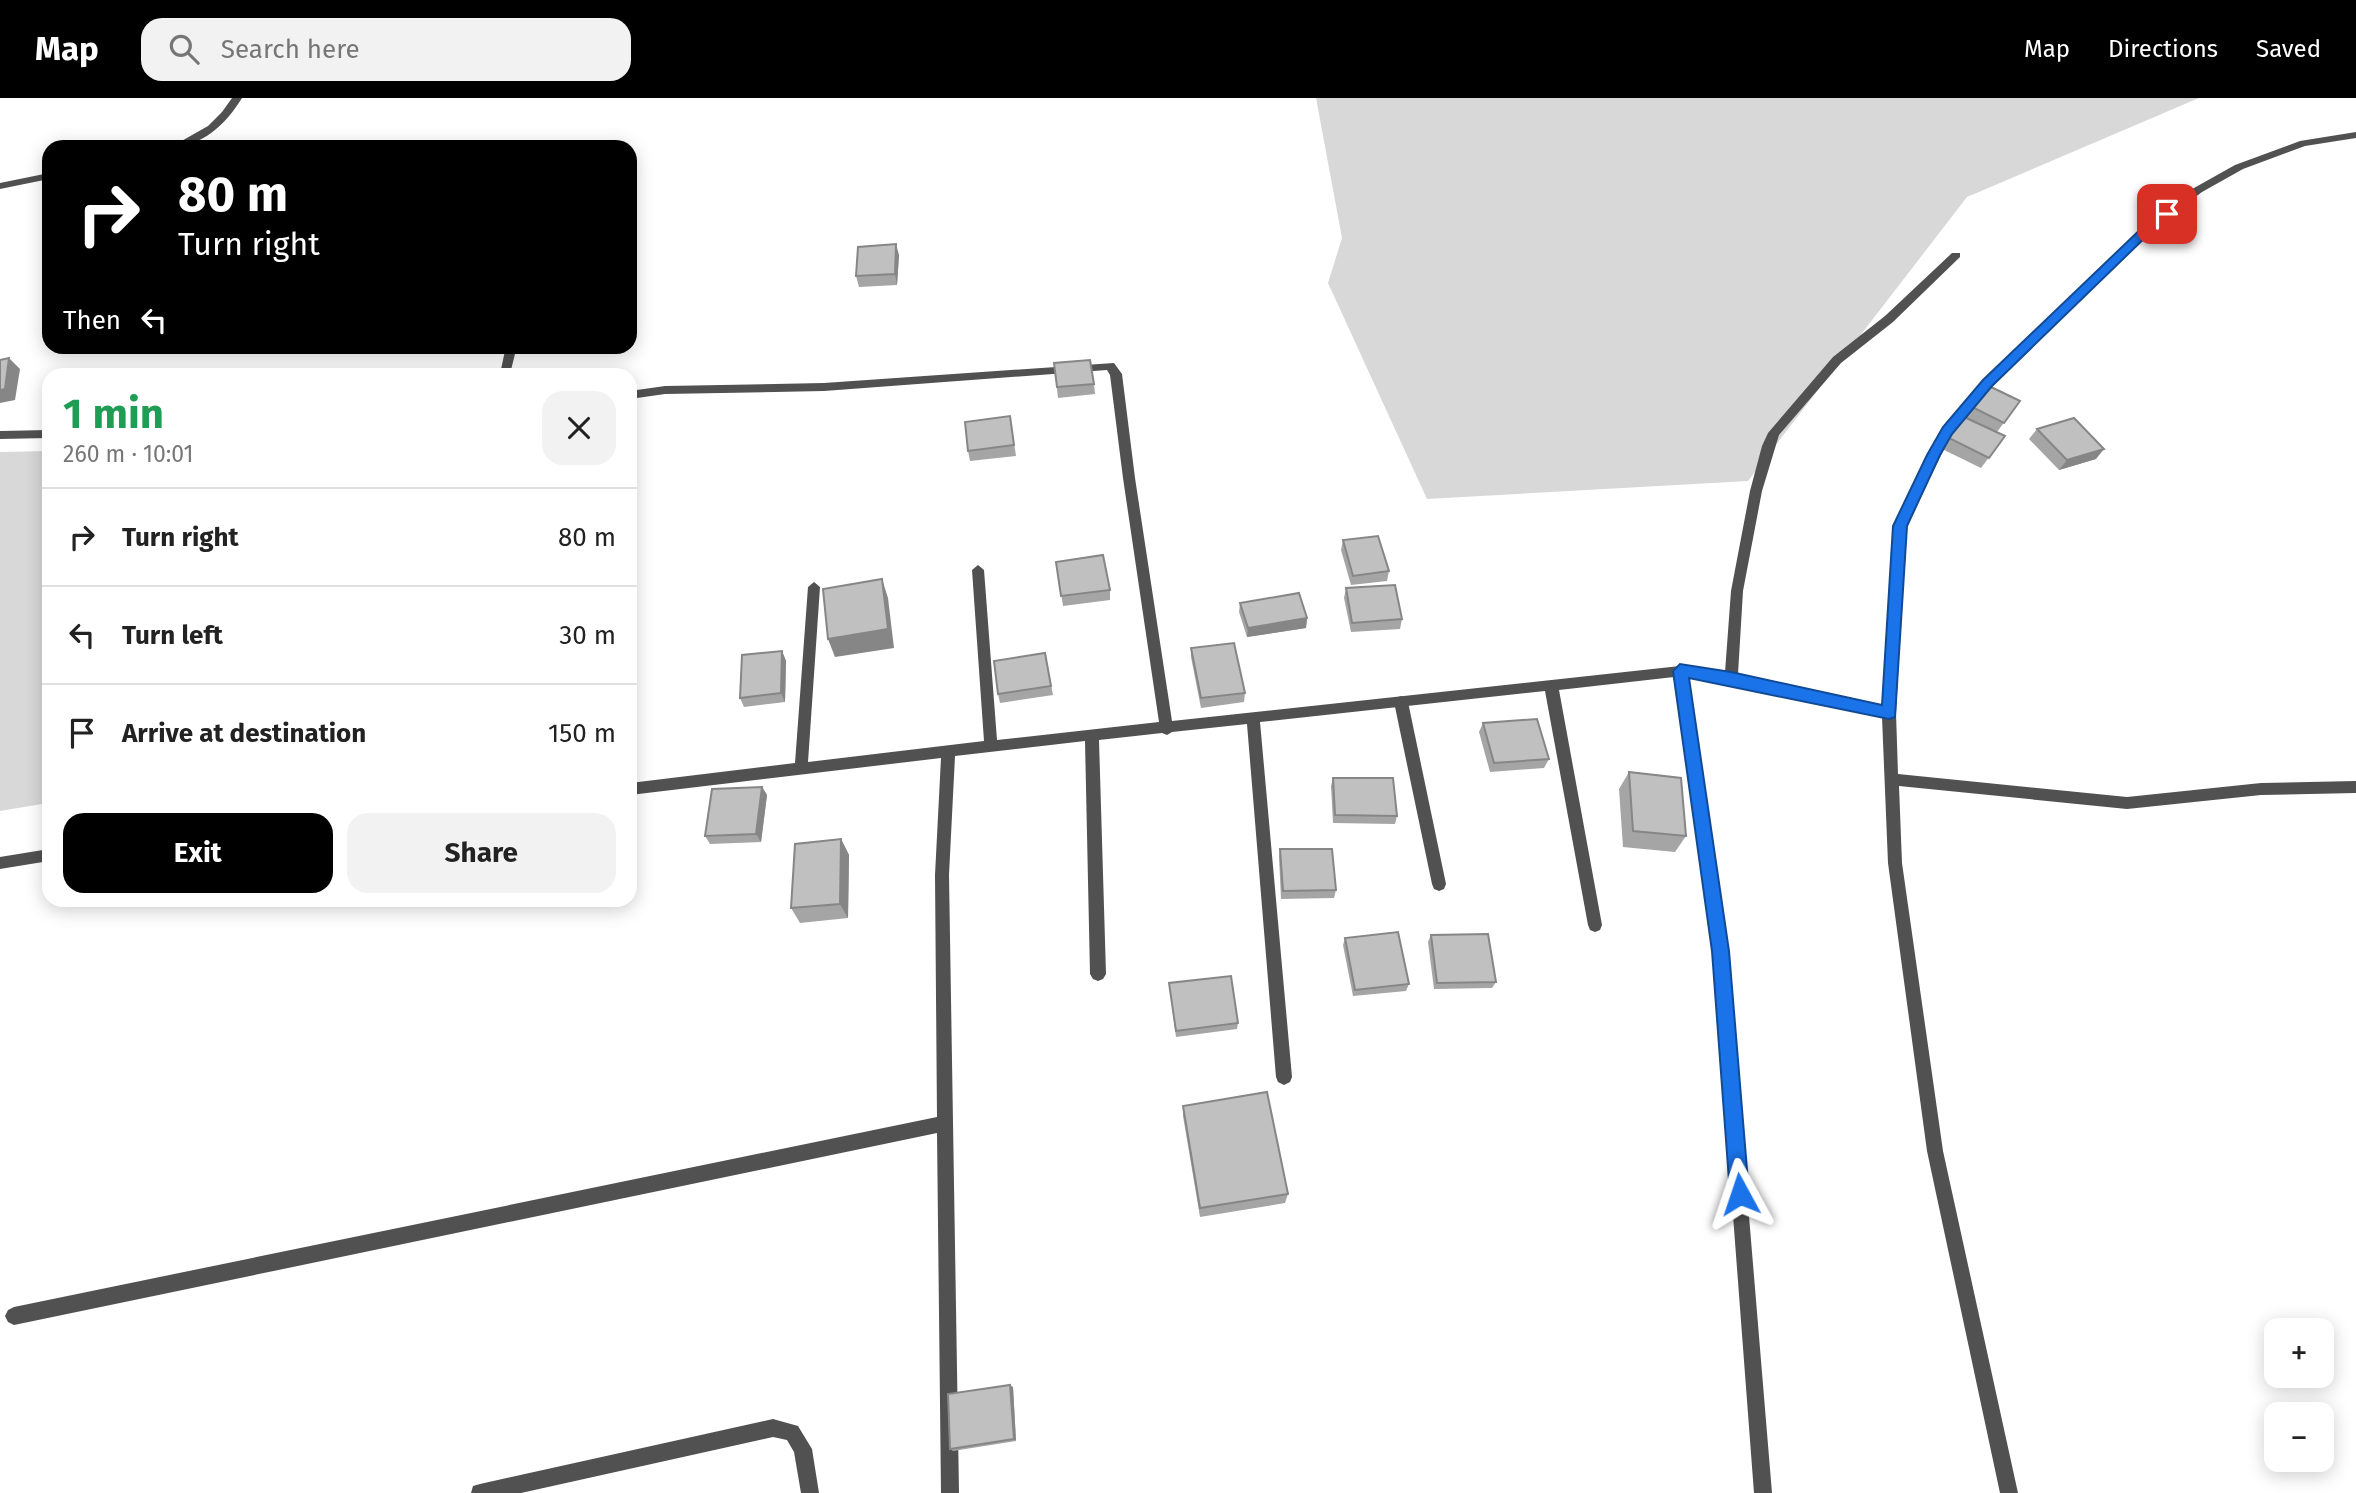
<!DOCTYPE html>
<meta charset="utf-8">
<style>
:root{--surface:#fff;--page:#f2f2f2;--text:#222;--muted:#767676;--line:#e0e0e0;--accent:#000}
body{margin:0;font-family:"Fira Sans",sans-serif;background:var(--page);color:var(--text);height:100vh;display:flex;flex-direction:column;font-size:26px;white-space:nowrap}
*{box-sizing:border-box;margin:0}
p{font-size:23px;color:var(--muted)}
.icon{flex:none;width:38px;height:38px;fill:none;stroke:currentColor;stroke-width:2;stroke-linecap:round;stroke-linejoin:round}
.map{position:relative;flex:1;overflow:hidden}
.drawer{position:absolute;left:42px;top:270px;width:595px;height:539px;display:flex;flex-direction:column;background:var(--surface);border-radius:21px;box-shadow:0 4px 18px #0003}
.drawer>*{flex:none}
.banner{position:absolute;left:42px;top:42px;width:595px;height:214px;border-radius:21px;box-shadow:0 4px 18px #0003;background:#000;color:#fff;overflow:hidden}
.buttons{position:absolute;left:2264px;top:1220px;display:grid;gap:14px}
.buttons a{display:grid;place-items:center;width:70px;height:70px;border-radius:14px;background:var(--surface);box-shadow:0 4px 18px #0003;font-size:35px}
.pin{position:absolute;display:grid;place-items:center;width:60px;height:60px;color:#fff;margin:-30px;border-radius:14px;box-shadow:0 4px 10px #0006}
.me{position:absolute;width:77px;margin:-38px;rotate:355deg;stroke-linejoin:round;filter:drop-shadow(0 0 5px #0008)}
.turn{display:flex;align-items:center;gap:24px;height:147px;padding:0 21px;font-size:32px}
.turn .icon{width:91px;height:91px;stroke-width:2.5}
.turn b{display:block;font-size:49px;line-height:60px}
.then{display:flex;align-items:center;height:66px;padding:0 21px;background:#0003;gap:14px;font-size:26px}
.round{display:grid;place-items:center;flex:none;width:74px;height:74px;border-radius:21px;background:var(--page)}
.headline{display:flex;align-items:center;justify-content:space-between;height:119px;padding:0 21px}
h1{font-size:42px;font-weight:700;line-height:52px;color:#1e9e55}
.button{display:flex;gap:14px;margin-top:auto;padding:14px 21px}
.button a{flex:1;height:80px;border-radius:21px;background:var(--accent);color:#fff;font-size:28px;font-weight:700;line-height:80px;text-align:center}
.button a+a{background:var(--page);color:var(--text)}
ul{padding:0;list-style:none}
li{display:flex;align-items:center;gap:21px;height:98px;padding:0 21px;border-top:2px solid var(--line)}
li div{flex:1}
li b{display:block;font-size:26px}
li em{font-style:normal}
header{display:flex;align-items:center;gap:42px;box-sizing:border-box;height:98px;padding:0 35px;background:var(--accent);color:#fff}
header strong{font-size:33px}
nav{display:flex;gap:38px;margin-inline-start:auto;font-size:24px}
.search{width:490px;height:63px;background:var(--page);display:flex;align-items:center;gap:18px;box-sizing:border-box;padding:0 24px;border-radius:21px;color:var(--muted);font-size:26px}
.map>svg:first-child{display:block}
</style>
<header>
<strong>Map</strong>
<div class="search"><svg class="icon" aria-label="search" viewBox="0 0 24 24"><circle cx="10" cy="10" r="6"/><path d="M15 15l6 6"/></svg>Search here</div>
<nav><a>Map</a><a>Directions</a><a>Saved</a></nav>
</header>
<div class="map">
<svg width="2356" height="1395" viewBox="0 0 2356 1395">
<rect width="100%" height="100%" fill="#fff"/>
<path fill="#d8d8d8" d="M 1316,0 L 2199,0 L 1967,99 L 1748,383 L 1427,401 L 1328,185 L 1342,140 Z
M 49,353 L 49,701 L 48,705 L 0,713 L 0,354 Z"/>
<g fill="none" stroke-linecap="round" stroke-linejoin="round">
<path fill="#515151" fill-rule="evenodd" d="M 1401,598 L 1406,600 L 1408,604 L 1446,786 L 1444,791 L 1439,793 L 1434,791 L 1432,786 L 1394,604 L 1396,600 Z"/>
<path fill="#515151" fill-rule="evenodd" d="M 232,0 L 242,0 C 226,26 202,49 171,49 L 208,28 L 222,14 Z
M 2356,34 L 2356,40 L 2305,48 L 2243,71 L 2202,94 L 2155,129 L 1991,288 L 1952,335 L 1906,428 L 1896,615 L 1898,676 L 2127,699 L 2261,685 L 2356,683 L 2356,695 L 2261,697 L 2127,711 L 1899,688 L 1902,765 L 1943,1053 L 2018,1395 L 2000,1395 L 1927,1053 L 1888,765 L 1882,619 L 1731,585 L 1688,579 L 1727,853 L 1772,1395 L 1754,1395 L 1713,853 L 1674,579 L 1559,592 L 1602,827 L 1600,832 L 1595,834 L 1590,832 L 1588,827 L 1545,593 L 1260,624 L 1292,979 L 1290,984 L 1284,987 L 1278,984 L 1276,979 L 1247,626 L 1172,634 L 1167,637 L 1162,635 L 1099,642 L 1106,876 L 1103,881 L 1098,883 L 1093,881 L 1090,876 L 1085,643 L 955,658 L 949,777 L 959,1395 L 941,1395 L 937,1035 L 14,1227 L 8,1224 L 5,1218 L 8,1212 L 14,1209 L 937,1019 L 935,777 L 941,660 L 630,697 L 630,685 L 795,665 L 808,489 L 814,484 L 820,489 L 808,664 L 984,643 L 972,472 L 978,467 L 984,472 L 997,642 L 1159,624 L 1123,380 L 1110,277 L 1107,272 L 824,293 L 665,296 L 630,301 L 630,293 L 665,288 L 824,285 L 1114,265 L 1122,276 L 1135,380 L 1172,623 L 1680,568 L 1725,574 L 1731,493 L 1750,393 L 1762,348 L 1768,335 L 1833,259 L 1885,218 L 1952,155 L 1960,155 L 1960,159 L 1893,224 L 1841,265 L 1779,337 L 1762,393 L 1743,493 L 1738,576 L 1883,608 L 1894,428 L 1943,330 L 1983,282 L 2147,125 L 2194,90 L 2235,67 L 2300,43 Z
M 49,75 L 49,81 L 0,91 L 0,85 Z
M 506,248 L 517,248 L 510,276 L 500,276 Z
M 49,332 L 49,340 L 0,341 L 0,333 Z
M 49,751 L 49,763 L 0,771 L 0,759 Z
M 773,1321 L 798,1328 L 812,1351 L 819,1395 L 801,1395 L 794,1354 L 787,1342 L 773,1339 L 521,1395 L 471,1395 L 473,1388 L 480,1386 Z"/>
</g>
<path fill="#a5a5a5" d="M 899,157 L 897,187 L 859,189 L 856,178 Z
M 1054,265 L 1094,286 L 1095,296 L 1058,300 Z
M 2020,303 L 1997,334 L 2005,338 L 1981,370 L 1940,350 L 1962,318 L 1965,319 L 1972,309 Z
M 1010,318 L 1016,358 L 970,363 L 968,353 Z
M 2037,331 L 2096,361 L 2059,372 L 2029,341 Z
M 1343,442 L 1389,473 L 1387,483 L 1351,487 L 1341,452 Z
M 1056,464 L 1110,492 L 1110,502 L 1063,508 Z
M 1346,490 L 1402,521 L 1400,531 L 1351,534 L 1344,500 Z
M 1240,505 L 1307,520 L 1306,530 L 1247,539 L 1239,514 Z
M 1191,550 L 1245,595 L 1244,604 L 1201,610 L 1191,559 Z
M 782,553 L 786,563 L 785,604 L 744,609 L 740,600 Z
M 1045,555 L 1053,597 L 1000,605 L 998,596 Z
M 1483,625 L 1549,661 L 1544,670 L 1490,674 L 1479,634 Z
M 1629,674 L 1686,738 L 1675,754 L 1623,749 L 1619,691 Z
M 1333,680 L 1397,718 L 1395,726 L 1333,725 L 1331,688 Z
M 762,689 L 767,697 L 761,744 L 710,746 L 705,738 Z
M 841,741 L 849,757 L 848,820 L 800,825 L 791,810 Z
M 1280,751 L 1336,792 L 1334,800 L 1281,801 L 1279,759 Z
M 1431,837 L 1496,884 L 1492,890 L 1434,891 L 1428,844 Z
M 1345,840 L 1409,886 L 1406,893 L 1353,898 L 1343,847 Z
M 1169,885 L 1238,925 L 1237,931 L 1176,939 Z
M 1183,1008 L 1288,1096 L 1285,1105 L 1200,1119 L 1183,1018 Z
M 1013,1289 L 1016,1343 L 953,1353 L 950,1351 Z"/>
<path fill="#868686" d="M 896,146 L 899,157 L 897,187 L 895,176 Z
M 9,260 L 20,271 L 15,302 L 0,305 L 0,292 Z
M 2104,351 L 2096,361 L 2059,372 L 2067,362 Z
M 882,481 L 888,500 L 894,550 L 835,559 L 828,541 Z
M 1307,520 L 1306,530 L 1247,539 L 1248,530 Z
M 782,553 L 786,563 L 785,604 L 781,595 Z
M 762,689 L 767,697 L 761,744 L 756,736 Z
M 841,741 L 849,757 L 848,820 L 840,806 Z
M 1010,1287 L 1013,1289 L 1016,1343 L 1014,1341 Z"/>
<path fill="#c0c0c0" stroke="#868686" stroke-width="2" d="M 896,146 L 895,176 L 856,178 L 858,149 Z
M 9,260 L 5,291 L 0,292 L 0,262 Z
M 1090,262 L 1094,286 L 1057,289 L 1054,265 Z
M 1989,288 L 2020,303 L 2004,325 L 1972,309 Z
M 1010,318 L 1014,347 L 968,353 L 965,324 Z
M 1962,318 L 2005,338 L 1989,360 L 1947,339 Z
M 2074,320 L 2104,351 L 2067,362 L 2037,331 Z
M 1378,438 L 1389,473 L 1353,478 L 1343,442 Z
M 1103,457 L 1110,492 L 1061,498 L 1056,464 Z
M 882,481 L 888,531 L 828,541 L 823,491 Z
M 1395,487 L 1402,521 L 1352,525 L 1346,490 Z
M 1299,495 L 1307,520 L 1248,530 L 1240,505 Z
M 1234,545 L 1245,595 L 1201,600 L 1191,550 Z
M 782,553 L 781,595 L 740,600 L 742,557 Z
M 1045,555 L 1051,588 L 998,596 L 994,563 Z
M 1537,621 L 1549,661 L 1494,665 L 1483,625 Z
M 1629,674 L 1681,680 L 1686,738 L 1633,733 Z
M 1333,680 L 1393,680 L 1397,718 L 1335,717 Z
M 762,689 L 756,736 L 705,738 L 712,691 Z
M 841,741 L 840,806 L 791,810 L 795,746 Z
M 1280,751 L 1332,751 L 1336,792 L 1283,793 Z
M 1398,834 L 1409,886 L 1355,892 L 1345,840 Z
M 1488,836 L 1496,884 L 1437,885 L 1431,837 Z
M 1231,878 L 1238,925 L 1176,933 L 1169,885 Z
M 1267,994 L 1288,1096 L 1200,1110 L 1183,1008 Z
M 1010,1287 L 1014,1341 L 950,1351 L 948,1296 Z"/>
<path fill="#1a73e8" stroke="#114b97" stroke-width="2" d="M 2167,112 L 2173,116 L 2171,118 L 2155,130 L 1992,288 L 1952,336 L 1940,357 L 1907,428 L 1895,619 L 1889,621 L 1689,580 L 1729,853 L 1749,1096 L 1746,1102 L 1740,1105 L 1733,1102 L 1730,1096 L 1712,853 L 1673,573 L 1680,566 L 1731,574 L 1882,607 L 1893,428 L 1927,357 L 1943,329 L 1983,282 L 2147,125 Z"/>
</svg>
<div class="buttons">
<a>+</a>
<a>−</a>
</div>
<div class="pin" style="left:2167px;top:116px;background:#d93025"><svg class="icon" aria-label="arrive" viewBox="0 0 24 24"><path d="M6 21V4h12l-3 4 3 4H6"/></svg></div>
<svg class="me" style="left:1740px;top:1096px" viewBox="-20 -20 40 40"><path d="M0-17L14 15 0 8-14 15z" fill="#1a73e8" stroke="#fff" stroke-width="4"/></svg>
<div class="banner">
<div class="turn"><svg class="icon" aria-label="right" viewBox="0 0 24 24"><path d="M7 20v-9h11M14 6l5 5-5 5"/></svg><div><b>80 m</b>Turn right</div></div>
<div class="then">Then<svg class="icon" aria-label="left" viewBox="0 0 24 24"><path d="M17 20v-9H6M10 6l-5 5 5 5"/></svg></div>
</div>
<section class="drawer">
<div class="headline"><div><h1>1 min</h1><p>260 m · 10:01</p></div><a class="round"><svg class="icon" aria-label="close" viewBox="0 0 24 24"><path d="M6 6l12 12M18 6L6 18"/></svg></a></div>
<ul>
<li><svg class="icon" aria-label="right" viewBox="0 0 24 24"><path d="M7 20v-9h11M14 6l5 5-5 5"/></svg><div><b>Turn right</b></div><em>80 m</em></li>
<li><svg class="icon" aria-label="left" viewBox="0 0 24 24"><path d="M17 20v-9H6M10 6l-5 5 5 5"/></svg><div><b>Turn left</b></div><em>30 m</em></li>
<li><svg class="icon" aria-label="arrive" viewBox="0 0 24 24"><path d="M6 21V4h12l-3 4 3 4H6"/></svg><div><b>Arrive at destination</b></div><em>150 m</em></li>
</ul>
<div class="button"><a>Exit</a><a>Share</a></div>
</section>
</div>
